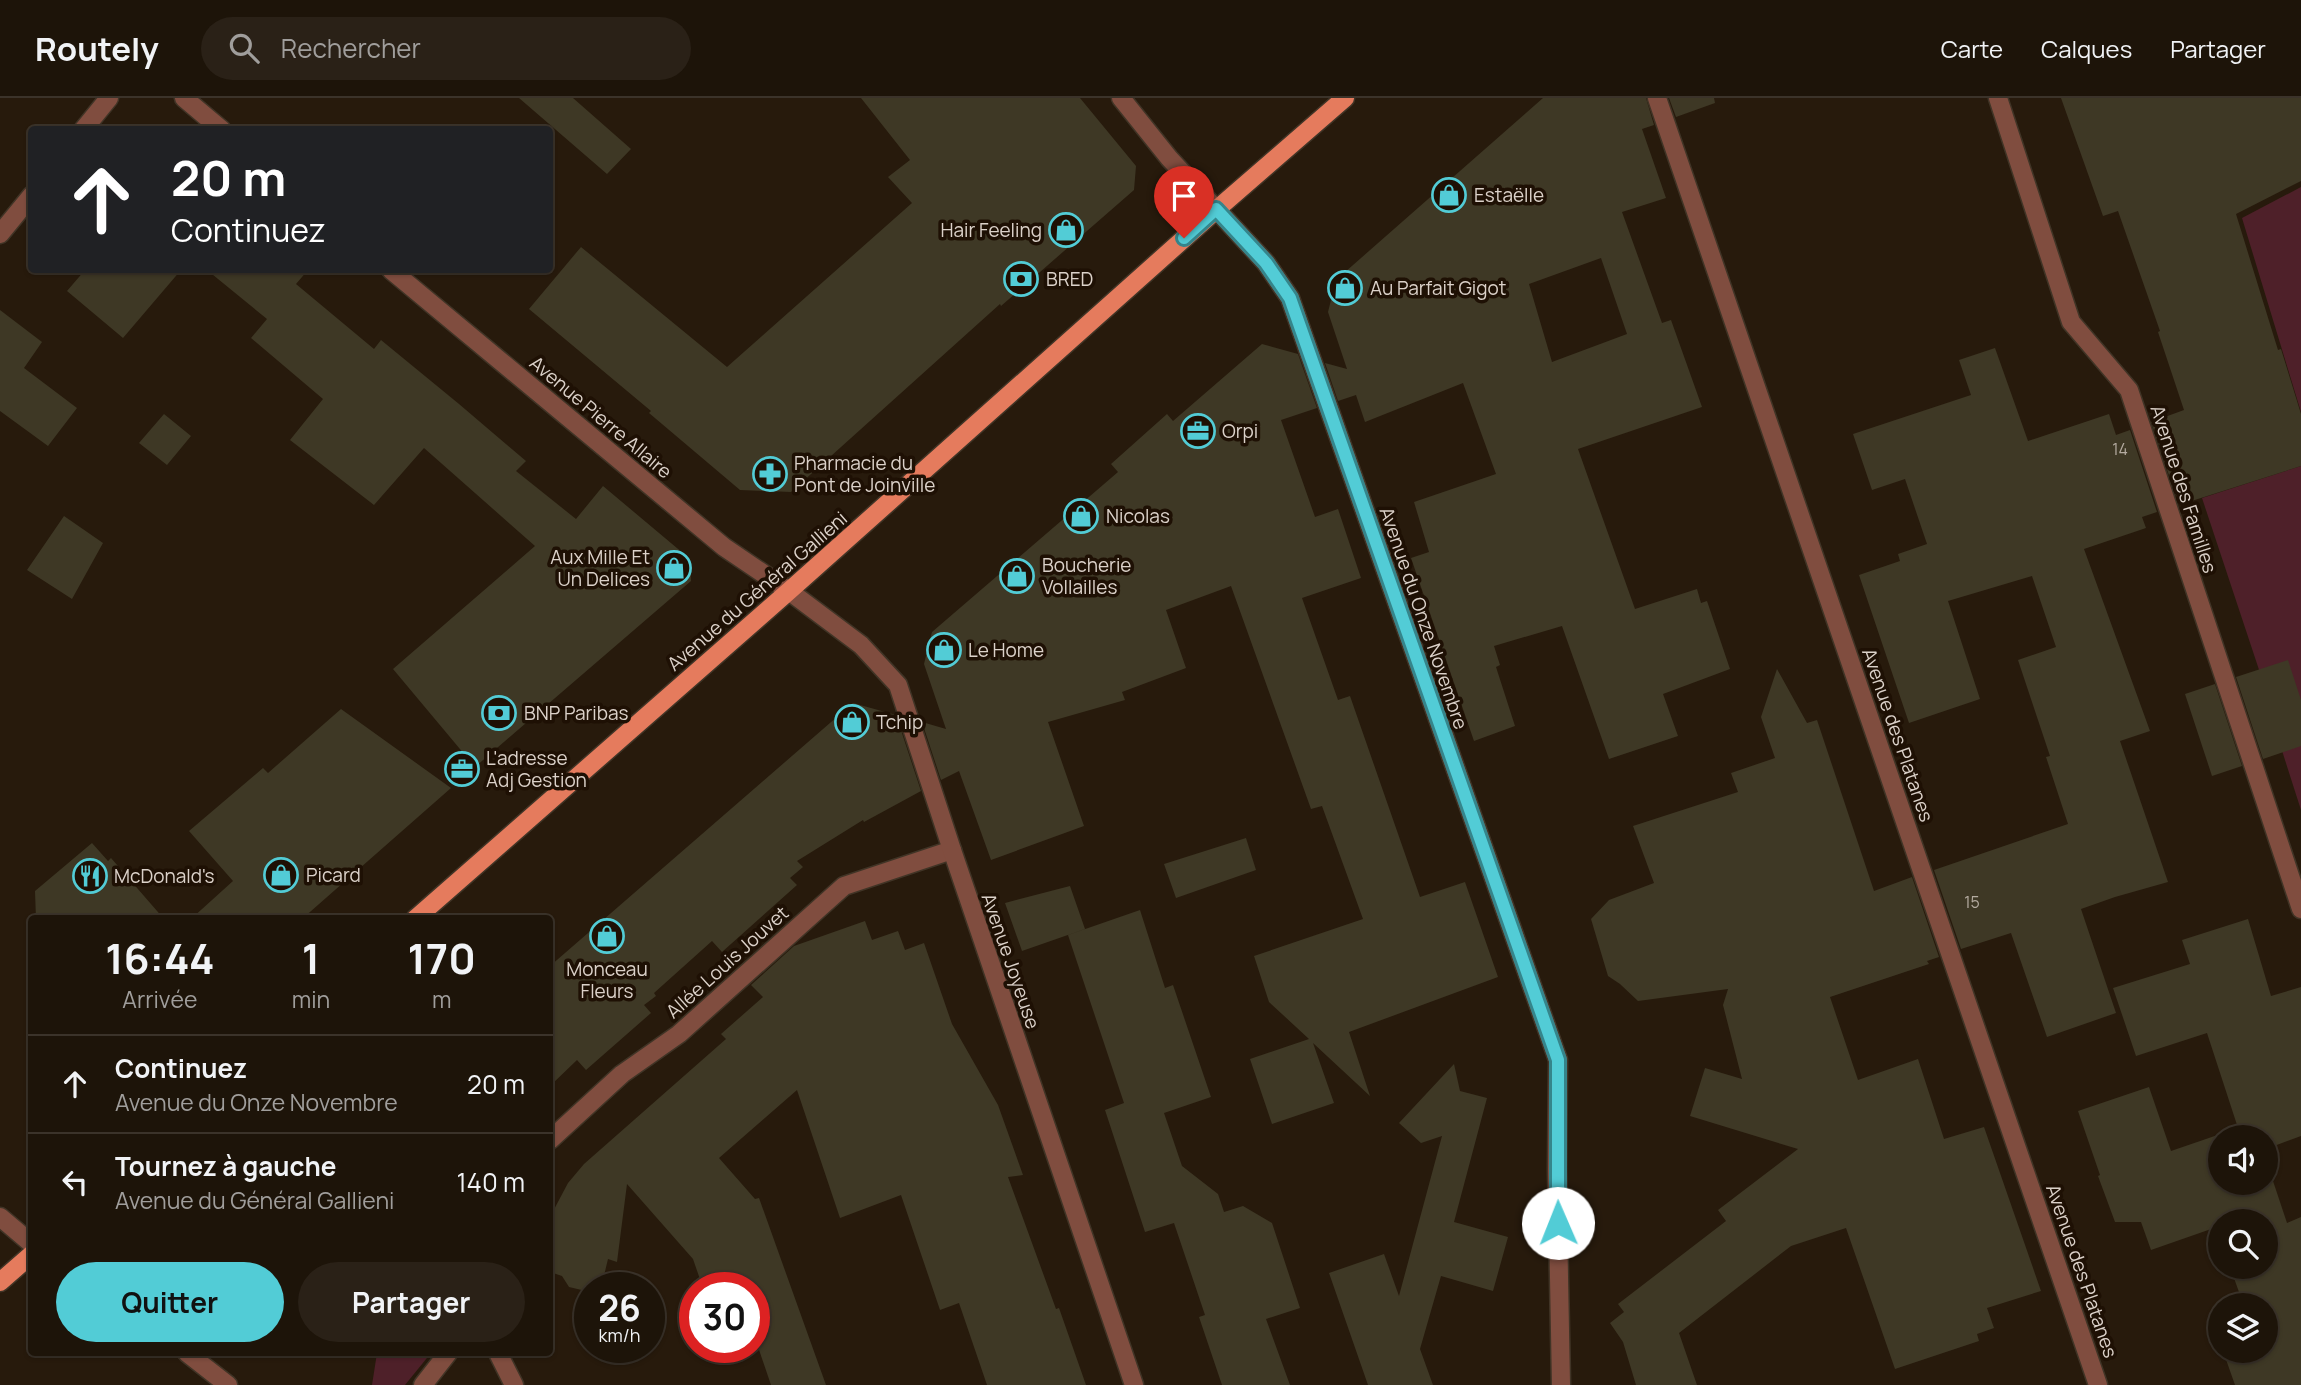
<!DOCTYPE html>
<html lang="fr">
<meta charset="utf-8">
<style>
:root{--surface:#1d1409;--page:#2a2117;--text:#f1f3f6;--muted:#a09e9c;--line:#3b332a;--accent:#52ccd6}
body{margin:0;font-family:Manrope,sans-serif;background:var(--page);color:var(--text);height:100vh;display:flex;flex-direction:column;font-size:26px;white-space:nowrap}
*{box-sizing:border-box;margin:0}
p{font-size:23px;color:var(--muted)}
.icon{flex:none;width:38px;height:38px;fill:none;stroke:currentColor;stroke-width:2;stroke-linecap:round;stroke-linejoin:round}
.map{position:relative;flex:1;overflow:hidden}
.sheet{position:absolute;left:28px;top:817px;width:525px;height:441px;display:flex;flex-direction:column;background:var(--surface);border-radius:7px;box-shadow:0 2px 5px #0004,0 0 0 2px var(--line)}
.sheet>*{flex:none}
.banner{position:absolute;left:28px;top:28px;width:525px;height:147px;border-radius:7px;box-shadow:0 2px 5px #0004,0 0 0 2px var(--line);background:#202124;color:#fff;overflow:hidden}
.controls{position:absolute;left:2208px;top:1027px;display:grid;gap:14px}
.controls a{display:grid;place-items:center;width:70px;height:70px;border-radius:50%;background:var(--surface);box-shadow:0 2px 5px #0004,0 0 0 2px var(--line);font-size:35px}
.speed{position:absolute;left:574px;top:1174px;display:flex;gap:14px;font-size:35px;font-weight:700;text-align:center}
.speed>*{display:grid;place-content:center;width:91px;height:91px;border-radius:50%;background:var(--surface);box-shadow:0 2px 5px #0004,0 0 0 2px var(--line);line-height:1}
.speed small{font-size:18px;font-weight:400}
.speed .limit{border:10px solid #d22;background:#fff;color:#111}
.pin{position:absolute;display:grid;place-items:center;width:60px;height:60px;color:#fff;margin:-72px -30px;border-radius:50% 50% 50% 0;rotate:-45deg;box-shadow:0 0 7px #0007}
.pin .icon{rotate:45deg}
.me{position:absolute;width:77px;margin:-38px;rotate:359deg;stroke-linejoin:round;filter:drop-shadow(0 0 5px #0008)}
.turn{display:flex;align-items:center;gap:24px;height:147px;padding:0 28px;font-size:32px}
.turn .icon{width:91px;height:91px;stroke-width:2.5}
.turn b{display:block;font-size:49px;line-height:60px}
.eta{display:flex;justify-content:space-evenly;align-items:center;height:119px;text-align:center}
.eta b{font-size:42px;font-weight:700;line-height:49px}
.button{display:flex;gap:14px;margin-top:auto;padding:14px 28px}
.button a{flex:1;height:80px;border-radius:42px;background:var(--accent);color:#111;font-size:28px;font-weight:700;line-height:80px;text-align:center}
.button a+a{background:var(--page);color:var(--text)}
ul{padding:0;list-style:none}
li{display:flex;align-items:center;gap:21px;height:98px;padding:0 28px;border-top:2px solid var(--line)}
li div{flex:1}
li b{display:block;font-size:26px}
li em{font-style:normal}
header{display:flex;align-items:center;gap:42px;box-sizing:border-box;height:98px;padding:0 35px;background:var(--surface);border-bottom:2px solid var(--line)}
header strong{font-size:33px}
nav{display:flex;gap:38px;margin-inline-start:auto;font-size:24px}
.search{width:490px;height:63px;background:var(--page);display:flex;align-items:center;gap:18px;box-sizing:border-box;padding:0 24px;border-radius:38px;color:var(--muted);font-size:26px}
.map>svg:first-child{display:block}
</style>
<header>
<strong>Routely</strong>
<div class="search"><svg class="icon" aria-label="search" viewBox="0 0 24 24"><circle cx="10" cy="10" r="6"/><path d="M15 15l6 6"/></svg>Rechercher</div>
<nav><a>Carte</a><a>Calques</a><a>Partager</a></nav>
</header>
<div class="map">
<svg width="2301" height="1287" viewBox="0 0 2301 1287">
<rect width="100%" height="100%" fill="#271a0c"/>
<path fill="#4e2029" d="M 2301,89 L 2301,314 L 2242,120 Z
M 2301,368 L 2301,712 L 2277,637 L 2280,635 L 2202,400 Z
M 377,1255 L 431,1255 L 405,1287 L 372,1287 Z"/>
<path fill="#3e3825" fill-rule="evenodd" d="M 519,0 L 573,0 L 631,51 L 607,76 Z
M 861,0 L 1080,0 L 1136,68 L 1134,92 L 1001,208 L 1000,206 L 791,394 L 740,392 L 649,315 L 651,313 L 529,211 L 581,149 L 727,269 L 912,105 L 888,79 L 910,62 Z
M 1543,0 L 1646,0 L 1654,27 L 1642,31 L 1666,100 L 1622,114 L 1662,225 L 1671,222 L 1702,309 L 1578,351 L 1635,511 L 1697,491 L 1701,505 L 1707,503 L 1730,571 L 1663,596 L 1678,638 L 1609,661 L 1562,528 L 1494,548 L 1500,567 L 1496,569 L 1515,628 L 1474,643 L 1411,460 L 1429,454 L 1414,404 L 1496,376 L 1463,285 L 1365,324 L 1356,297 L 1338,303 L 1325,265 L 1347,271 L 1328,214 L 1336,182 ZM 1601,160 L 1627,236 L 1552,264 L 1529,186 Z
M 1669,0 L 1714,0 L 1715,5 L 1676,19 Z
M 2061,0 L 2301,0 L 2301,83 L 2236,116 L 2278,252 L 2281,251 L 2301,316 L 2301,368 L 2179,407 L 2151,324 L 2184,312 L 2158,234 L 2160,233 L 2118,113 L 2103,118 Z
M 85,172 L 181,172 L 123,240 L 67,193 Z
M 207,172 L 308,172 L 296,186 L 374,251 L 381,242 L 459,306 L 526,363 L 516,373 L 576,421 L 603,388 L 690,461 L 691,483 L 475,669 L 393,571 L 535,448 L 424,350 L 374,407 L 290,342 L 323,301 L 251,240 L 267,221 Z
M 0,212 L 42,244 L 24,270 L 77,310 L 48,348 L 0,313 Z
M 1262,246 L 1298,256 L 1317,310 L 1281,322 L 1315,419 L 1338,411 L 1361,480 L 1302,500 L 1338,602 L 1350,598 L 1420,799 L 1465,784 L 1498,879 L 1349,934 L 1370,998 L 1313,945 L 1334,1005 L 1272,1026 L 1250,961 L 1309,941 L 1269,904 L 1254,858 L 1363,821 L 1322,708 L 1311,711 L 1231,488 L 1166,512 L 1186,570 L 1122,594 L 1125,602 L 1048,624 L 1084,728 L 991,762 L 959,673 L 941,682 L 922,624 L 946,631 L 924,566 L 932,534 L 1118,374 L 1111,366 L 1167,316 L 1173,323 Z
M 1995,250 L 2028,343 L 2109,316 L 2116,337 L 2130,332 L 2157,414 L 2142,419 L 2146,430 L 2084,451 L 2150,633 L 2120,643 L 2168,784 L 2115,799 L 2081,811 L 2116,915 L 2047,939 L 2011,835 L 1961,851 L 1934,772 L 2068,726 L 2046,659 L 2050,658 L 2018,562 L 2056,549 L 2032,478 L 1948,503 L 1980,601 L 1909,625 L 1859,477 L 1900,463 L 1898,456 L 1927,446 L 1905,381 L 1872,392 L 1853,336 L 1971,297 L 1959,262 Z
M 164,316 L 191,338 L 167,367 L 139,345 Z
M 64,418 L 103,445 L 72,501 L 27,472 Z
M 2288,562 L 2301,602 L 2301,648 L 2263,661 L 2236,579 Z
M 1777,571 L 1807,625 L 1817,622 L 1874,793 L 1912,779 L 1939,859 L 1927,863 L 1929,866 L 1830,899 L 1858,982 L 1918,961 L 1944,1041 L 1984,1029 L 2041,1193 L 1987,1210 L 1994,1230 L 1977,1236 L 1979,1243 L 1895,1271 L 1846,1130 L 1791,1148 L 1679,1235 L 1697,1287 L 1636,1287 L 1623,1244 L 1610,1225 L 1624,1214 L 1618,1206 L 1726,1123 L 1718,1112 L 1798,1051 L 1690,1018 L 1705,970 L 1742,981 L 1723,907 L 1728,891 L 1638,903 L 1620,886 L 1608,878 L 1591,821 L 1609,802 L 1654,785 L 1633,728 L 1738,694 L 1731,675 L 1775,660 L 1761,619 Z
M 2215,586 L 2242,668 L 2212,678 L 2185,596 Z
M 853,605 L 896,617 L 921,693 L 864,724 L 863,722 L 797,763 L 803,769 L 790,780 L 797,787 L 722,854 L 712,843 L 654,895 L 656,898 L 644,907 L 651,915 L 586,972 L 577,962 L 550,988 L 550,868 Z
M 341,611 L 451,690 L 302,821 L 191,821 L 233,783 L 189,733 L 263,670 L 268,675 Z
M 1246,740 L 1256,772 L 1176,800 L 1164,766 Z
M 92,745 L 108,763 L 111,760 L 164,821 L 36,821 L 35,793 Z
M 1070,788 L 1085,831 L 1022,853 L 1005,805 Z
M 1140,812 L 1165,890 L 1173,887 L 1211,999 L 1164,1015 L 1182,1068 L 1218,1096 L 1224,1114 L 1243,1108 L 1272,1125 L 1300,1210 L 1266,1221 L 1290,1287 L 1222,1287 L 1199,1219 L 1205,1217 L 1174,1125 L 1145,1134 L 1105,1012 L 1124,1005 L 1068,837 Z
M 2248,821 L 2271,898 L 2301,889 L 2301,1038 L 2266,1051 L 2266,1040 L 2221,1040 L 2221,1085 L 2266,1085 L 2266,1062 L 2287,1125 L 2301,1119 L 2301,1287 L 2235,1287 L 2223,1253 L 2266,1253 L 2266,1208 L 2244,1208 L 2230,1169 L 2266,1169 L 2266,1124 L 2221,1124 L 2221,1146 L 2214,1130 L 2151,1152 L 2141,1124 L 2115,1124 L 2098,1078 L 2100,1077 L 2078,1013 L 2149,989 L 2171,1053 L 2238,1030 L 2207,935 L 2136,958 L 2113,890 L 2190,866 L 2182,842 Z
M 865,823 L 872,842 L 898,833 L 905,852 L 924,845 L 952,926 L 998,1007 L 1023,1077 L 1008,1079 L 1056,1211 L 1059,1210 L 1086,1287 L 987,1287 L 959,1205 L 940,1212 L 901,1097 L 840,1120 L 797,992 L 719,1060 L 755,1101 L 759,1100 L 826,1287 L 771,1287 L 754,1237 L 754,1190 L 703,1190 L 693,1161 L 627,1086 L 617,1164 L 608,1161 L 601,1190 L 590,1190 L 590,1194 L 569,1189 L 562,1178 L 550,1174 L 550,1119 L 568,1085 L 584,1066 L 726,941 L 721,936 L 763,899 L 751,887 L 794,848 Z
M 1454,966 L 1460,993 L 1487,1000 L 1454,1124 L 1508,1139 L 1493,1193 L 1441,1178 L 1420,1251 L 1433,1287 L 1368,1287 L 1329,1175 L 1384,1156 L 1399,1198 L 1442,1038 L 1421,1045 L 1399,1025 Z
M 2221,1219 L 2221,1247 L 2212,1222 Z"/>
<g fill="none" stroke-linecap="round" stroke-linejoin="round">
<g stroke="#403426" stroke-width="21">
<path id="pedestrian" d="M 550,1042 L 622,976 L 679,936 L 844,788 L 952,752
M 187,1255 L 228,1287
M 498,1255 L 514,1287
M 423,1287 L 448,1255"/>
</g>
<g stroke="#403426" stroke-width="21">
<path id="minor" d="M 184,0 L 222,32
M 1121,0 L 1169,60 L 1266,165 L 1290,200 L 1558,962 L 1557,1071 L 1561,1287
M 1657,0 L 2098,1287
M 1998,0 L 2071,224 L 2129,292 L 2301,811
M 83,32 L 109,0
M 0,136 L 32,97
M 391,172 L 724,449 L 789,493 L 861,547 L 898,587 L 952,752 L 1134,1287
M 0,1119 L 32,1146"/>
</g>
<g stroke="#403426" stroke-width="21">
<path id="primary" d="M 415,821 L 789,493 L 1216,112 L 1345,0
M 0,1184 L 32,1156"/>
</g>
<use href="#pedestrian" stroke="#804d3f" stroke-width="18"/>
<use href="#minor" stroke="#804d3f" stroke-width="18"/>
<use href="#primary" stroke="#e57b5d" stroke-width="18"/>
</g>
<g fill="none" stroke-linecap="round" stroke-linejoin="round">
<g stroke="#35858b" stroke-width="18">
<path id="route" d="M 1184,140 L 1216,111 L 1266,165 L 1290,200 L 1558,962 L 1558,1125"/>
</g>
<use href="#route" stroke="#52ccd6" stroke-width="12"/>
</g>
<defs>
<g id="shop-ring" transform="scale(1.75)"><circle r="9.5" fill="#1e1004" stroke="#52ccd6" stroke-width="1.5"/><path d="M-5-2.5h2.3a2.7 3.5 0 0 1 5.4 0H5L5.5 6h-11ZM-1.5-2.5h3a1.5 2.3 0 0 0-3 0Z" fill="#52ccd6"/></g>
<g id="bank-ring" transform="scale(1.75)"><circle r="9.5" fill="#1e1004" stroke="#52ccd6" stroke-width="1.5"/><path d="M-6-4H6V4H-6ZM0-2.3a2.3 2.3 0 1 0 0 4.6a2.3 2.3 0 1 0 0-4.6Z" fill="#52ccd6"/></g>
<g id="office-ring" transform="scale(1.75)"><circle r="9.5" fill="#1e1004" stroke="#52ccd6" stroke-width="1.5"/><path d="M-6-3h4V-5.5h4V-3h4V5H-6ZM-1-4.5V-3h2v-1.5ZM-6 0V1H6V0Z" fill="#52ccd6"/></g>
<g id="pharmacy-ring" transform="scale(1.75)"><circle r="9.5" fill="#1e1004" stroke="#52ccd6" stroke-width="1.5"/><path d="M-2-6h4v4h4v4h-4v4h-4v-4h-4v-4h4Z" fill="#52ccd6"/></g>
<g id="restaurant-ring" transform="scale(1.75)"><circle r="9.5" fill="#1e1004" stroke="#52ccd6" stroke-width="1.5"/><path d="M-5-6h1v4h1v-4h1v4h1v-4h1v5L-1.5 .5V6h-2V.5L-5-1ZM5-6V6H3V1.5H1.5Q1.5-4 5-6Z" fill="#52ccd6"/></g>
</defs>
<g fill-rule="evenodd">
<use href="#shop-ring" x="1449" y="97"/>
<use href="#shop-ring" x="1066" y="132"/>
<use href="#bank-ring" x="1021" y="181"/>
<use href="#shop-ring" x="1345" y="190"/>
<use href="#office-ring" x="1198" y="333"/>
<use href="#pharmacy-ring" x="770" y="376"/>
<use href="#shop-ring" x="1081" y="418"/>
<use href="#shop-ring" x="674" y="470"/>
<use href="#shop-ring" x="1017" y="478"/>
<use href="#shop-ring" x="944" y="552"/>
<use href="#bank-ring" x="499" y="615"/>
<use href="#shop-ring" x="852" y="624"/>
<use href="#office-ring" x="462" y="671"/>
<use href="#shop-ring" x="281" y="777"/>
<use href="#restaurant-ring" x="90" y="778"/>
<use href="#shop-ring" x="607" y="838"/>
</g>
<g text-anchor="middle" stroke-width="7" stroke-linejoin="round" paint-order="stroke">
<g font-size="16" fill="#b4aba0">
<text x="2120" y="357">14</text>
<text x="1972" y="810">15</text>
</g>
<g font-size="19" fill="#dbd1c9" stroke="#1e1004" text-anchor="start">
<text x="1474" y="104">Estaëlle</text>
<text x="1042" y="139" text-anchor="end">Hair Feeling</text>
<text x="1046" y="188">BRED</text>
<text x="1370" y="197">Au Parfait Gigot</text>
<text x="1222" y="340">Orpi</text>
<text x="794" y="372">Pharmacie du<tspan x="794" dy="22">Pont de Joinville</tspan></text>
<text x="1106" y="425">Nicolas</text>
<text x="650" y="466" text-anchor="end">Aux Mille Et<tspan x="650" dy="22">Un Delices</tspan></text>
<text x="1042" y="474">Boucherie<tspan x="1042" dy="22">Vollailles</tspan></text>
<text x="968" y="559">Le Home</text>
<text x="524" y="622">BNP Paribas</text>
<text x="876" y="631">Tchip</text>
<text x="486" y="667">L'adresse<tspan x="486" dy="22">Adj Gestion</tspan></text>
<text x="306" y="784">Picard</text>
<text x="114" y="785">McDonald's</text>
<text x="607" y="878" text-anchor="middle">Monceau<tspan x="607" dy="22">Fleurs</tspan></text>
</g>
<g font-size="19" fill="#dbd1c9" stroke="#1e1004">
<text transform="translate(601 319) rotate(40)" y="7">Avenue Pierre Allaire</text>
<text transform="translate(2184 391) rotate(72)" y="7">Avenue des Familles</text>
<text transform="translate(757 493) rotate(-41)" y="7">Avenue du Général Gallieni</text>
<text transform="translate(1424 520) rotate(71)" y="7">Avenue du Onze Novembre</text>
<text transform="translate(1898 637) rotate(71)" y="7">Avenue des Platanes</text>
<text transform="translate(1011 863) rotate(71)" y="7">Avenue Joyeuse</text>
<text transform="translate(727 864) rotate(-42)" y="7">Allée Louis Jouvet</text>
<text transform="translate(2082 1173) rotate(71)" y="7">Avenue des Platanes</text>
</g>
</g>
</svg>
<div class="controls">
<a><svg class="icon" aria-label="sound" viewBox="0 0 24 24"><path d="M4 9h4l5-4v14l-5-4H4zM17 9q2 3 0 6"/></svg></a>
<a><svg class="icon" aria-label="search" viewBox="0 0 24 24"><circle cx="10" cy="10" r="6"/><path d="M15 15l6 6"/></svg></a>
<a><svg class="icon" aria-label="layers" viewBox="0 0 24 24"><path d="M12 4l9 5-9 5-9-5zM3 14l9 5 9-5"/></svg></a>
</div>
<div class="speed"><div>26<small>km/h</small></div><div class="limit">30</div></div>
<div class="pin" style="left:1184px;top:140px;background:#d93025"><svg class="icon" aria-label="arrive" viewBox="0 0 24 24"><path d="M6 21V4h12l-3 4 3 4H6"/></svg></div>
<svg class="me" style="left:1558px;top:1125px" viewBox="-20 -20 40 40"><circle r="19" fill="#fff"/><path d="M0-13L10 11 0 6-10 11z" fill="#52ccd6"/></svg>
<div class="banner">
<div class="turn"><svg class="icon" aria-label="ahead" viewBox="0 0 24 24"><path d="M12 20V5M6 11l6-6 6 6"/></svg><div><b>20 m</b>Continuez</div></div>
</div>
<section class="sheet">
<div class="eta">
<div><b>16:44</b><p>Arrivée</p></div>
<div><b>1</b><p>min</p></div>
<div><b>170</b><p>m</p></div>
</div>
<ul>
<li><svg class="icon" aria-label="ahead" viewBox="0 0 24 24"><path d="M12 20V5M6 11l6-6 6 6"/></svg><div><b>Continuez</b><p>Avenue du Onze Novembre</p></div><em>20 m</em></li>
<li><svg class="icon" aria-label="left" viewBox="0 0 24 24"><path d="M17 20v-9H6M10 6l-5 5 5 5"/></svg><div><b>Tournez à gauche</b><p>Avenue du Général Gallieni</p></div><em>140 m</em></li>
</ul>
<div class="button"><a>Quitter</a><a>Partager</a></div>
</section>
</div>
